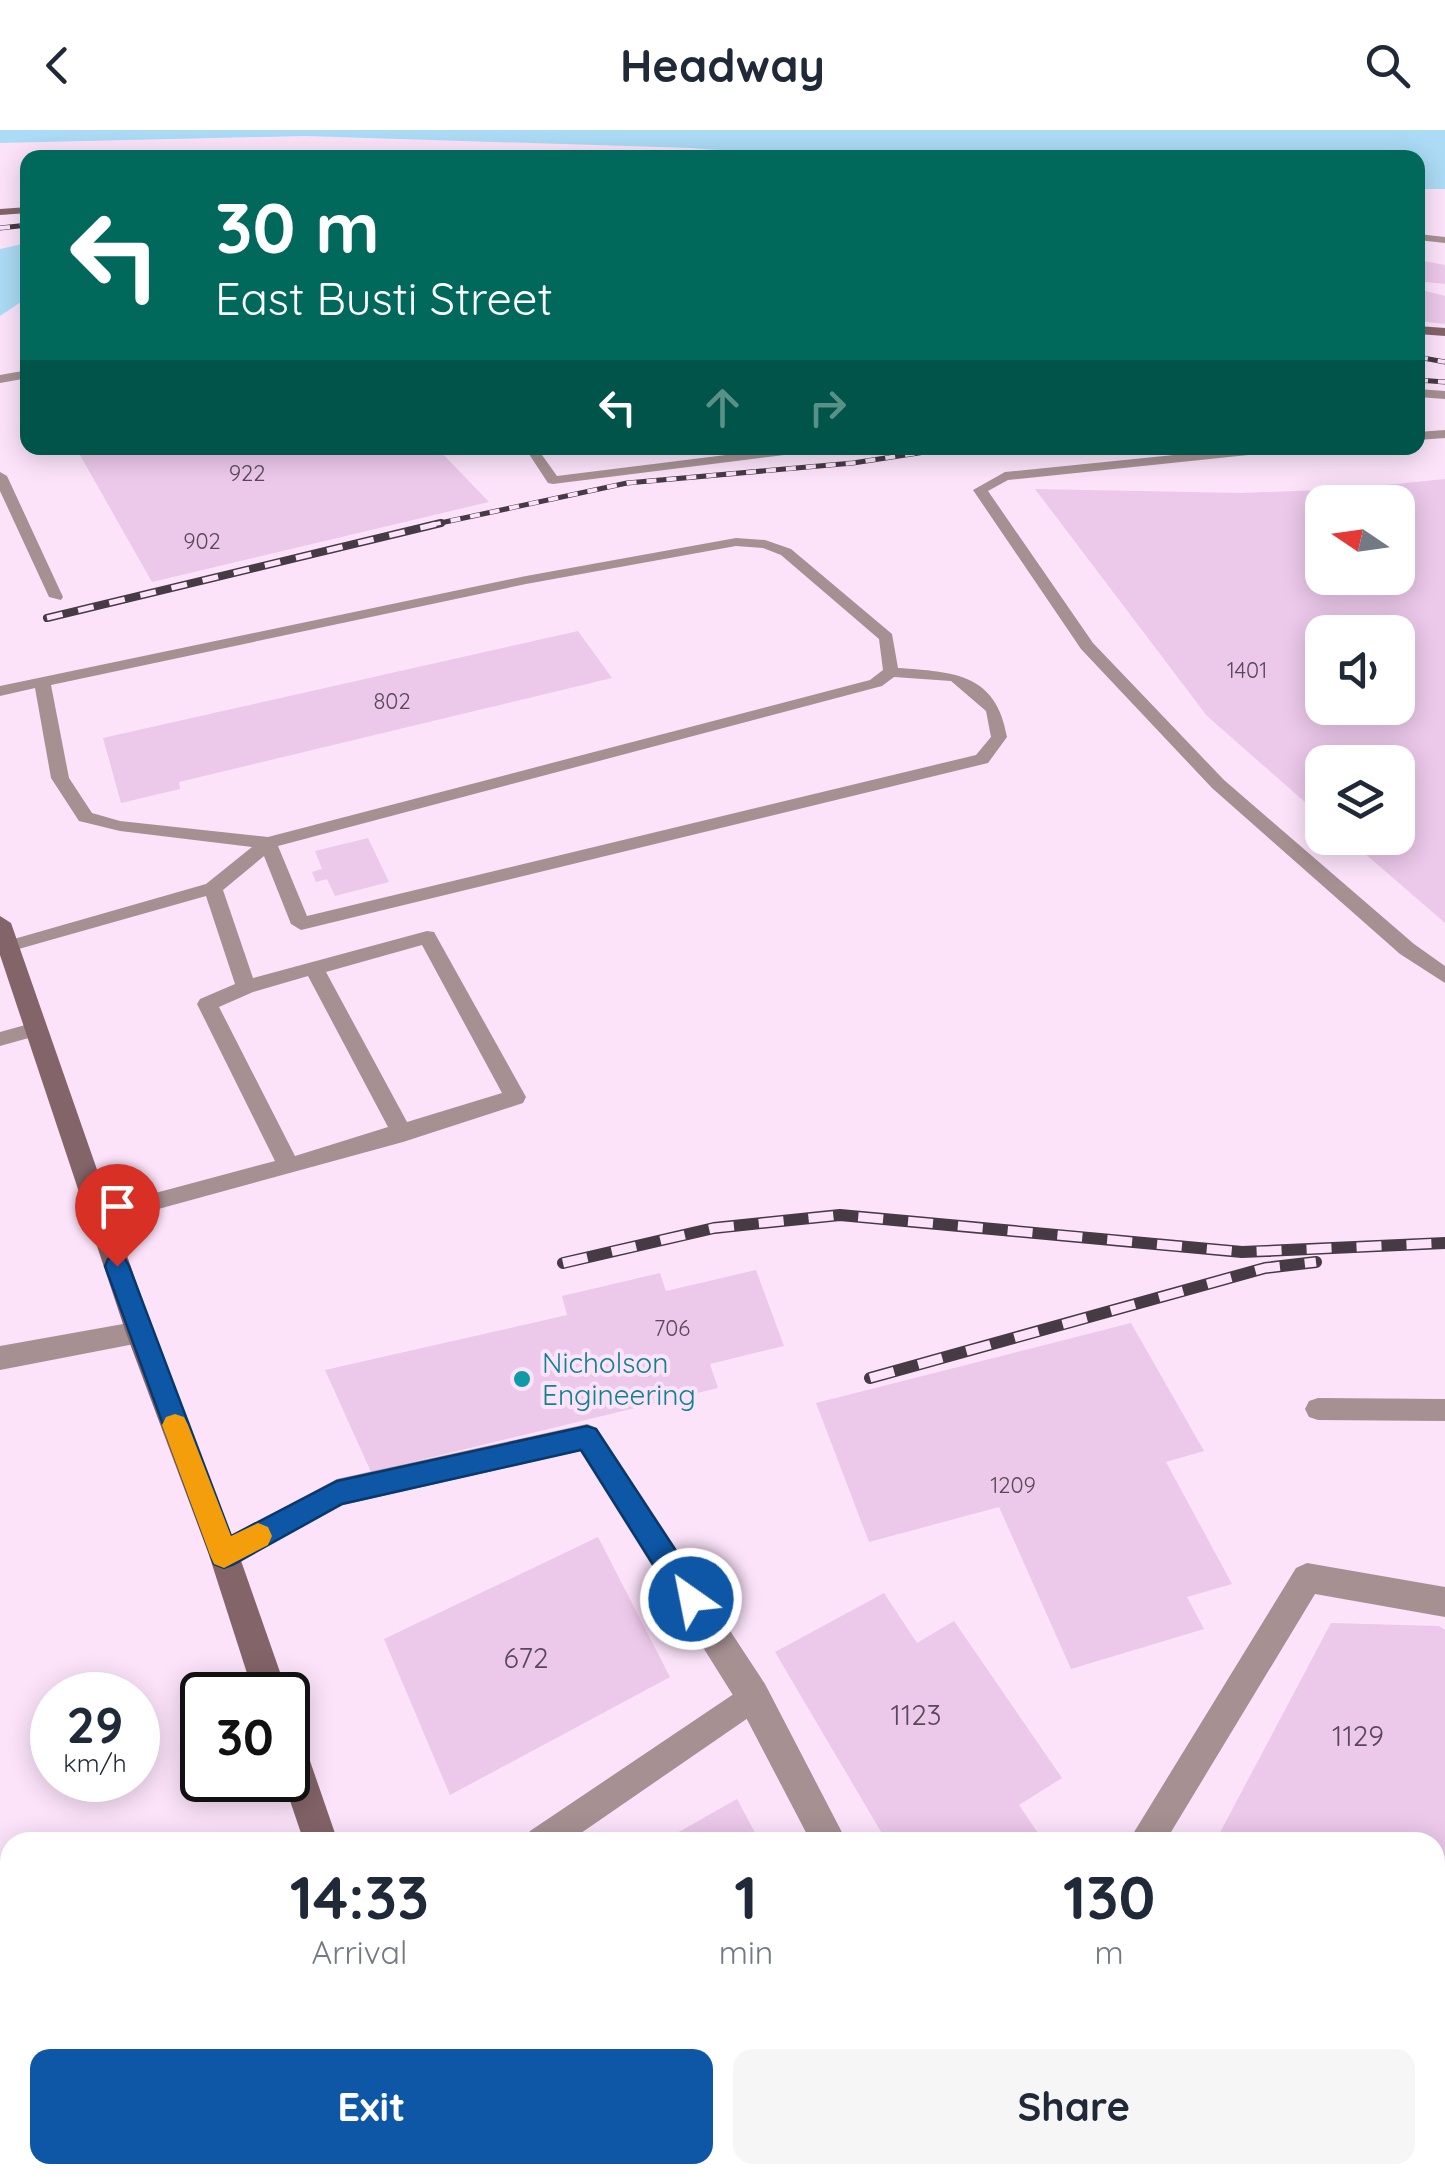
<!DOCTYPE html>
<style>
:root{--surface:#fff;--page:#f6f6f7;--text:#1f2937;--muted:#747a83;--accent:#0d57a6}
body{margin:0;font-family:Quicksand,sans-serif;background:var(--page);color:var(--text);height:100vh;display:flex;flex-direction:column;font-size:38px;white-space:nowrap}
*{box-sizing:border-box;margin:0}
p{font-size:32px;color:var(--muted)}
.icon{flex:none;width:55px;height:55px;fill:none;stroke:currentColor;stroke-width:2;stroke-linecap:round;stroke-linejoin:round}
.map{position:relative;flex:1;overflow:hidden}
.details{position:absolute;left:0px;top:1702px;width:1445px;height:352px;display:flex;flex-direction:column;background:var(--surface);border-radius:30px 30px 0 0;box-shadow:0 5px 25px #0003}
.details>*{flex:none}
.top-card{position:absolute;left:20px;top:20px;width:1405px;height:305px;border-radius:20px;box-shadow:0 5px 25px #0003;background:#00695c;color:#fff;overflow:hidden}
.needle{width:65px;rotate:283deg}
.tools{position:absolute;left:1305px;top:355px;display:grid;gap:20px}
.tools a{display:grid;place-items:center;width:110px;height:110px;border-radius:20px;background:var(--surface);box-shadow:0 5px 25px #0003;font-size:50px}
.speed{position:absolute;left:30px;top:1542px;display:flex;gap:20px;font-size:50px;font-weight:700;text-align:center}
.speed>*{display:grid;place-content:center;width:130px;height:130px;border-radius:50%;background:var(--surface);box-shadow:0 5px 25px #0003;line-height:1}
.speed small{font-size:25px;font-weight:400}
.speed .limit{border:5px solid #111;border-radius:15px;background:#fff;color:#111}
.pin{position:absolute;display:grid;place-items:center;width:85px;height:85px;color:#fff;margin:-102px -42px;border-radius:50% 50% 50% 0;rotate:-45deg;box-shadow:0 0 10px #0007}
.pin .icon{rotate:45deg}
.me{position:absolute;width:110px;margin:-55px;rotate:327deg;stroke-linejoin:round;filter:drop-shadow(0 0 8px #0008)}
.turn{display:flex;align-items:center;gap:35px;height:210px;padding:0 30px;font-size:45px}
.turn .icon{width:130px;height:130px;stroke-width:2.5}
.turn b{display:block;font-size:70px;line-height:85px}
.lanes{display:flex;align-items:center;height:95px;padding:0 30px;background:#0003;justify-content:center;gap:50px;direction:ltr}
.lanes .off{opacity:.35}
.eta{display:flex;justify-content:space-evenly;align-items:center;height:170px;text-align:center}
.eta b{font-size:60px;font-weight:800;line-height:70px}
.button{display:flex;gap:20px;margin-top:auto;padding:20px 30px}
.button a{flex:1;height:115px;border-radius:20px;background:var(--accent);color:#fff;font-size:40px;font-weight:800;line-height:115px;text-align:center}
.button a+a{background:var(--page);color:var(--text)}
header{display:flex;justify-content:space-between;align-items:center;height:130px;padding:0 30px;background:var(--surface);font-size:45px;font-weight:800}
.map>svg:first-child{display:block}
</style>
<header><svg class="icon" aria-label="back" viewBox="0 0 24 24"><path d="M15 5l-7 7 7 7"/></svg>Headway<svg class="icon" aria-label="search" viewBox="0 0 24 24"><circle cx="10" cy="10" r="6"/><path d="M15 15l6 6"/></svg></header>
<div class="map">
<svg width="1445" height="2053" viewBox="0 0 1445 2053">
<rect width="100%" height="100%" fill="#fce3fa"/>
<path fill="#acdbf5" d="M 0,0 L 1445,0 L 1445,59 L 1418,59 L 1418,28 L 825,28 L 690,18 L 305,6 L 0,13 Z
M 27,113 L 27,168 L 0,186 L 0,119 Z"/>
<path fill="#ecc8ea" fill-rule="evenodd" d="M 1418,130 L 1445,135 L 1445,154 L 1418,151 Z
M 1418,159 L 1445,166 L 1445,194 L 1418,191 Z
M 76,318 L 437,318 L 489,372 L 152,452 Z
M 1445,349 L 1445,793 L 1347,708 L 1398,708 L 1398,632 L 1322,632 L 1322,687 L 1207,586 L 1035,359 L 1241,363 L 1346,359 ZM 1322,372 L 1398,372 L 1398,448 L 1322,448 ZM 1322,502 L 1398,502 L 1398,578 L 1322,578 Z
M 578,501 L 612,548 L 179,652 L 180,659 L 121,673 L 103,608 Z
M 368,708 L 389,752 L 335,766 L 327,749 L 316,752 L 312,742 L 322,739 L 315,721 Z
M 756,1140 L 784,1216 L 710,1234 L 718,1258 L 371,1342 L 325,1240 L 567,1185 L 562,1166 L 660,1143 L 666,1161 Z
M 1131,1193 L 1204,1321 L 1166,1332 L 1232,1454 L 1187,1467 L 1204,1499 L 1071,1539 L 999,1377 L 869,1412 L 816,1273 Z
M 598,1407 L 670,1547 L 450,1665 L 384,1509 Z
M 884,1463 L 917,1513 L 954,1491 L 1062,1648 L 1019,1675 L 1044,1712 L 887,1712 L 775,1522 Z
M 1331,1493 L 1439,1496 L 1445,1500 L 1445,1980 L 1435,2005 L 1435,1712 L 1215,1712 Z
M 737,1669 L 760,1712 L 661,1712 Z
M 677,2045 L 754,2045 L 757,2053 L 681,2053 Z
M 1030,2045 L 1066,2045 L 1075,2053 L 1026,2053 Z
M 1125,2045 L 1420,2045 L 1417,2053 L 1135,2053 Z"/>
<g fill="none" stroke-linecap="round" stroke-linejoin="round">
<path fill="#a69092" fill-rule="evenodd" d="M 1418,104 L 1445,107 L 1445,113 L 1418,110 Z
M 28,240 L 28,248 L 0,253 L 0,245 Z
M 1418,259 L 1445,261 L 1445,269 L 1418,267 Z
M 1445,300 L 1445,308 L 1418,310 L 1418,302 Z
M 525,318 L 537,318 L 557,346 L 781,318 L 814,318 L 808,322 L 553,354 L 548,353 Z
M 1243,318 L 1282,318 L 1276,322 L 1008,350 L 988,361 L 1093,513 L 1224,650 L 1414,814 L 1445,836 L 1445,853 L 1400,824 L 1212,658 L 1081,519 L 973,360 L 1005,342 Z
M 0,342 L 7,346 L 63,467 L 61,470 L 49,467 L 0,361 Z
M 736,408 L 765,410 L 791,419 L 892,504 L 898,538 C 954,542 996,543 1007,607 L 988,633 L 301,800 L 291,794 L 264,726 L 223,760 L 253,848 L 427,801 L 434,802 L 526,967 L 523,973 L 403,1012 L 100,1095 L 92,1092 L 88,1086 L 92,1080 L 275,1031 L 197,874 L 200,869 L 235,854 L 206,766 L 8,822 L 1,821 L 0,813 L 206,754 L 252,717 L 120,701 L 79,691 L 51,648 L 35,558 L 0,566 L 0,556 L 526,446 ZM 736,416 L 763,418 L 781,425 L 879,509 L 883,540 L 870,550 L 268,707 L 120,691 L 92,683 L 69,648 L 51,555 L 526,454 ZM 894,547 L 951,551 L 986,581 L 991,607 L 976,625 L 307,786 L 278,716 L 882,556 ZM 422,815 L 502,963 L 407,992 L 326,842 ZM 308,846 L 388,997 L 295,1026 L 219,877 L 253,862 Z
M 36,892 L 43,894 L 46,899 L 43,904 L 0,916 L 0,902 Z
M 1318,1268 L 1445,1269 L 1445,1291 L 1318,1290 L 1309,1287 L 1305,1279 L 1309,1271 Z
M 753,1551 L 764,1555 L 768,1566 L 764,1577 L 568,1712 L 525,1712 L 530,1701 Z"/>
<path fill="#a69092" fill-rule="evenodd" d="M 140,1191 L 150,1195 L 154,1203 L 150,1211 L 0,1240 L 0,1216 Z
M 587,1294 L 597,1298 L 765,1554 L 847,1712 L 811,1712 L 741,1578 L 580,1321 L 343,1375 L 224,1439 L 213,1435 L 209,1425 L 213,1415 L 337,1349 Z
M 1307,1433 L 1445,1457 L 1445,1487 L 1315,1464 L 1165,1712 L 1128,1712 L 1296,1438 Z
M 370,2045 L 410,2045 L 411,2053 L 371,2053 Z
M 920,2045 L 962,2045 L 959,2053 L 917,2053 Z"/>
<path fill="#836468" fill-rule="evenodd" d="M 28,77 L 28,83 L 0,85 L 0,79 Z
M 1418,196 L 1445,198 L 1445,206 L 1418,204 Z
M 0,786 L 11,793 L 154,1203 L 239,1425 L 288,1565 L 254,1565 L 209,1425 L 126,1203 L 0,825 Z
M 288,1597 L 300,1602 L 338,1712 L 304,1712 L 283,1650 L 288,1650 Z
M 418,2045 L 458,2045 L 461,2053 L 421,2053 Z"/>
<g stroke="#463a45" stroke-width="5">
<path id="rail-far2" d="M 0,98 L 28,95
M 1418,227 L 1445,232
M 1418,250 L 1445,252
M 431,395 L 627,353 L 853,333 L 951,318"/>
</g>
<g stroke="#463a45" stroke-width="8">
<path id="rail-far1" d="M 47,488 L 441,393"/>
</g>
<g stroke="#463a45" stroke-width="12">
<path id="rail" d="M 563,1133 L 714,1098 L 840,1085 L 1242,1122 L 1445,1113
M 870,1248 L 1265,1138 L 1316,1132"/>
</g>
<use href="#rail-far2" stroke="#fce3fa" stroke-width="4" stroke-dasharray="10" stroke-linecap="butt"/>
<use href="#rail-far1" stroke="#fce3fa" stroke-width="5" stroke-dasharray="16" stroke-linecap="butt"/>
<use href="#rail" stroke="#fce3fa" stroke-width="9" stroke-dasharray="25" stroke-linecap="butt"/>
</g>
<path fill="#0d57a6" stroke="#08396c" stroke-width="2.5" d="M 117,1126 L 125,1129 L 129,1136 L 231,1406 L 337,1351 L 587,1296 L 596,1299 L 701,1459 L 705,1469 L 701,1479 L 691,1483 L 681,1479 L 581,1320 L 342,1374 L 234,1434 L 224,1438 L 214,1434 L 105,1136 L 108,1129 Z"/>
<path fill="#f59e0b" d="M 175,1284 L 184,1287 L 188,1295 L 231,1406 L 258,1393 L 268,1397 L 272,1406 L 268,1415 L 224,1438 L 214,1434 L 210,1425 L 162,1295 L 166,1287 Z"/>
<circle fill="#0f9aa8" stroke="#fce3fa" stroke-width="4" cx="522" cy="1249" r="10"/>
<g text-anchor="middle" stroke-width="8" stroke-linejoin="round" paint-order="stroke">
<g font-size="22" fill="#584858">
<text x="247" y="351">922</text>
<text x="202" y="419">902</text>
<text x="1247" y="548">1401</text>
<text x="392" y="579">802</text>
<text x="672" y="1206">706</text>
<text x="1013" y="1363">1209</text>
</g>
<g font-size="28" fill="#0d838f" stroke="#fce3fa" text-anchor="start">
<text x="542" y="1243">Nicholson<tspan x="542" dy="32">Engineering</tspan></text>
</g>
<g font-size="28" fill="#584858">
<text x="526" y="1538">672</text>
<text x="916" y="1595">1123</text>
<text x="1358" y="1616">1129</text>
</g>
</g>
</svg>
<div class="tools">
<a><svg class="needle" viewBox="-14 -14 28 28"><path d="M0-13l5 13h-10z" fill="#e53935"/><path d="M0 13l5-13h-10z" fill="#747a83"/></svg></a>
<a><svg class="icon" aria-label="sound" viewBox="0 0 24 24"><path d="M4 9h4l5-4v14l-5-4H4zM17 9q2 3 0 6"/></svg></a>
<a><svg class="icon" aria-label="layers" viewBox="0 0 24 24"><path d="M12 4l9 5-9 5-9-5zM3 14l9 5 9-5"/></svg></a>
</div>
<div class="speed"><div>29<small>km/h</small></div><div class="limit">30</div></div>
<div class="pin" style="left:117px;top:1136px;background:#d93025"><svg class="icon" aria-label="arrive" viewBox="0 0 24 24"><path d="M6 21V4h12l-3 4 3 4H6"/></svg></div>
<svg class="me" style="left:691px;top:1469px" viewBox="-20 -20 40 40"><circle r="17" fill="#0d57a6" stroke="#fff" stroke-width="3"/><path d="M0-11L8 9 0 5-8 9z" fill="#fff"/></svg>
<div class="top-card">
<div class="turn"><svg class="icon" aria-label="left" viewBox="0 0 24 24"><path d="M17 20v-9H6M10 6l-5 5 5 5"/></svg><div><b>30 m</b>East Busti Street</div></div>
<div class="lanes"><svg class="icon" aria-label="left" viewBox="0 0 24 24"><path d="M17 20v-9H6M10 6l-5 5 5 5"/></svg><svg class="icon off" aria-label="ahead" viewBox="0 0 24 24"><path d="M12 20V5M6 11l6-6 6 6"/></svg><svg class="icon off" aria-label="right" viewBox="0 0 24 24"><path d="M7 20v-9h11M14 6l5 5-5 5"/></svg></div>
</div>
<section class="details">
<div class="eta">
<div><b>14:33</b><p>Arrival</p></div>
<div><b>1</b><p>min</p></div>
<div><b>130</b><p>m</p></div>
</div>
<div class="button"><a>Exit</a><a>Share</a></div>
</section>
</div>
